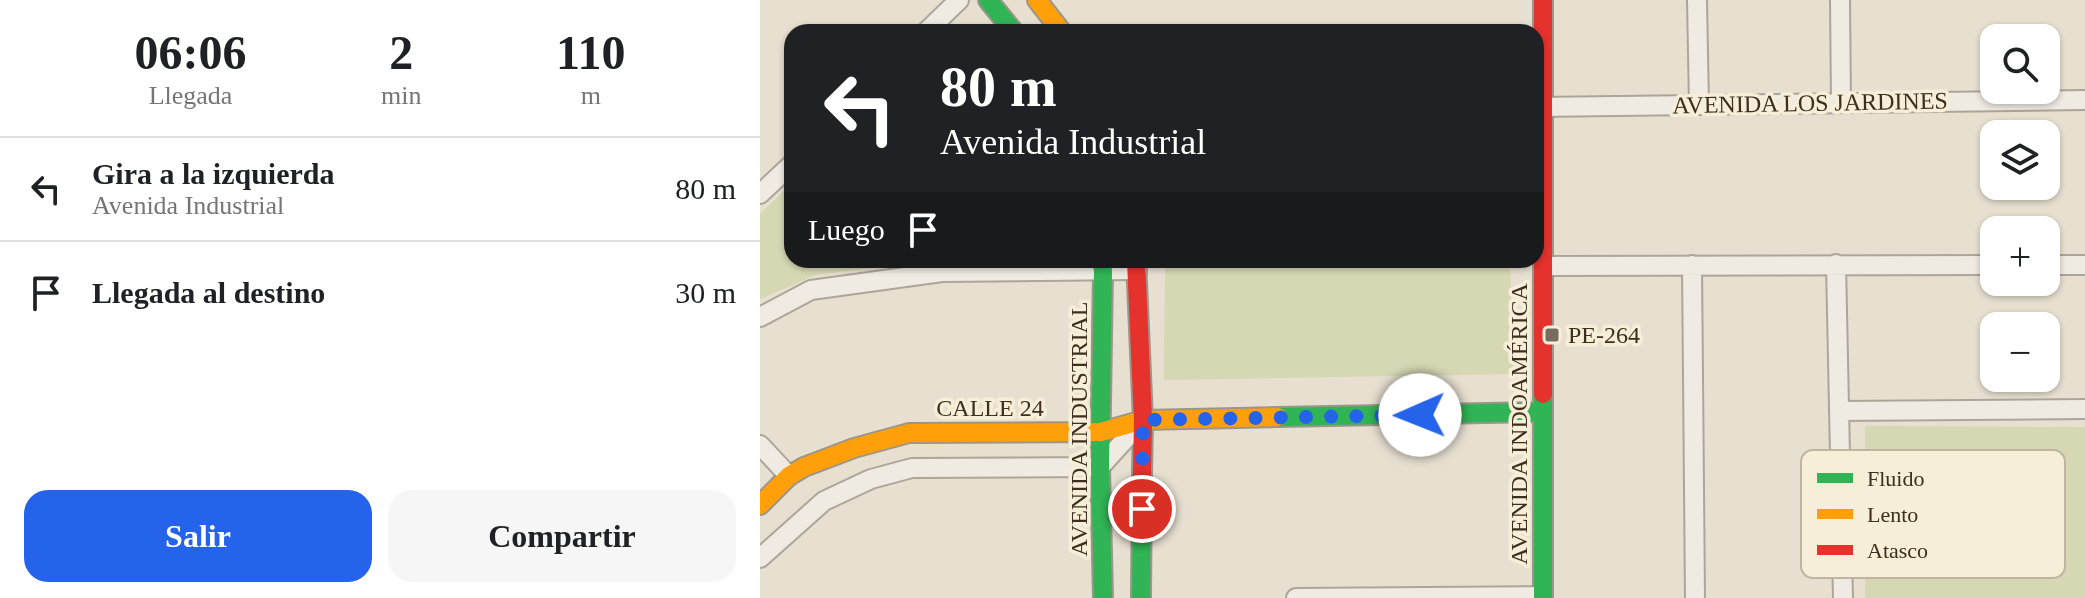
<!DOCTYPE html>
<html lang="es">
<meta charset="utf-8">
<style>
:root{--surface:#fff;--page:#f6f6f6;--text:#202124;--muted:#757577;--line:#e0e0e0;--accent:#2563eb}
body{margin:0;font-family:Georgia,serif;background:var(--page);color:var(--text);height:100vh;display:flex;flex-direction:column;font-size:30px;white-space:nowrap}
*{box-sizing:border-box;margin:0}
p{font-size:26px;color:var(--muted)}
.icon{flex:none;width:44px;height:44px;fill:none;stroke:currentColor;stroke-width:2;stroke-linecap:round;stroke-linejoin:round}
.map{position:relative;flex:1;overflow:hidden}
.panel{display:flex;flex-direction:column;background:var(--surface);width:760px}
.panel>*{flex:none}
.top-card{position:absolute;left:24px;top:24px;width:760px;height:244px;border-radius:24px;box-shadow:0 2px 6px #0004;background:#202124;color:#fff;overflow:hidden}
.fabs{position:absolute;left:1220px;top:24px;display:grid;gap:16px}
.fabs a{display:grid;place-items:center;width:80px;height:80px;border-radius:16px;background:var(--surface);box-shadow:0 2px 6px #0004;font-size:40px}
.pin{position:absolute;display:grid;place-items:center;width:68px;height:68px;color:#fff;margin:-34px;border:4px solid #fff;border-radius:50%;box-shadow:0 2px 8px #0007}
.me{position:absolute;width:88px;margin:-44px;rotate:269deg;stroke-linejoin:round;filter:drop-shadow(0 0 6px #0008)}
.turn{display:flex;align-items:center;gap:28px;height:168px;padding:0 24px;font-size:36px}
.turn .icon{width:104px;height:104px;stroke-width:2.5}
.turn b{display:block;font-size:56px;line-height:68px}
.then{display:flex;align-items:center;height:76px;padding:0 24px;background:#0003;gap:16px;font-size:30px}
.eta{display:flex;justify-content:space-evenly;align-items:center;height:136px;text-align:center}
.eta b{font-size:48px;font-weight:700;line-height:56px}
.button{display:flex;gap:16px;margin-top:auto;padding:16px 24px}
.button a{flex:1;height:92px;border-radius:24px;background:var(--accent);color:#fff;font-size:32px;font-weight:700;line-height:92px;text-align:center}
.button a+a{background:var(--page);color:var(--text)}
ul{padding:0;list-style:none}
li{display:flex;align-items:center;gap:24px;height:104px;padding:0 24px;border-top:2px solid var(--line)}
li div{flex:1}
li b{display:block;font-size:30px}
li em{font-style:normal}
main{display:flex;flex:1;min-height:0}
.map>svg:first-child{display:block}
</style>
<main>
<section class="panel">
<div class="eta">
<div><b>06:06</b><p>Llegada</p></div>
<div><b>2</b><p>min</p></div>
<div><b>110</b><p>m</p></div>
</div>
<ul>
<li><svg class="icon" aria-label="left" viewBox="0 0 24 24"><path d="M17 20v-9H6M10 6l-5 5 5 5"/></svg><div><b>Gira a la izquierda</b><p>Avenida Industrial</p></div><em>80 m</em></li>
<li><svg class="icon" aria-label="arrive" viewBox="0 0 24 24"><path d="M6 21V4h12l-3 4 3 4H6"/></svg><div><b>Llegada al destino</b></div><em>30 m</em></li>
</ul>
<div class="button"><a>Salir</a><a>Compartir</a></div>
</section>
<div class="map">
<svg width="1325" height="598" viewBox="0 0 1325 598">
<rect width="100%" height="100%" fill="#e7e0d1"/>
<path fill="#d6d7b3" d="M 32,183 L 32,260 L 167,261 L 56,275 L 0,299 L 0,214 Z
M 405,260 L 750,260 L 754,374 L 404,380 Z
M 1105,426 L 1325,427 L 1325,598 L 1105,598 Z"/>
<g fill="none" stroke-linecap="round" stroke-linejoin="round">
<g stroke="#ada599" stroke-width="22">
<path id="street" d="M 937,0 L 939,105
M 1080,0 L 1081,103
M 166,32 L 199,0
M 776,107 L 1325,100
M 0,194 L 32,164
M 1076,264 L 1083,598
M 932,265 L 935,598
M 1286,265 L 1325,265
M 783,266 L 1234,265
M 0,317 L 51,290 L 182,272 L 377,270
M 1079,411 L 1325,409
M 0,445 L 29,476
M 0,558 L 64,501 L 111,479 L 152,468 L 340,467 L 381,422
M 536,598 L 783,596"/>
</g>
<g stroke="#9c958a" stroke-width="22">
<path id="fast" d="M 228,0 L 254,32
M 341,260 L 343,271 L 340,467 L 343,598
M 783,394 L 783,598
M 518,417 L 783,412
M 381,598 L 382,474"/>
</g>
<g stroke="#9c958a" stroke-width="22">
<path id="slow" d="M 277,0 L 302,32
M 0,505 L 29,476 L 44,467 L 94,448 L 149,433 L 341,432 L 383,420 L 518,417"/>
</g>
<g stroke="#9c958a" stroke-width="22">
<path id="jam" d="M 783,0 L 783,394
M 376,260 L 383,420 L 382,474"/>
</g>
<use href="#street" stroke="#efebe3" stroke-width="18"/>
<use href="#fast" stroke="#30b455" stroke-width="18"/>
<use href="#slow" stroke="#ff9f0a" stroke-width="18"/>
<use href="#jam" stroke="#e5322d" stroke-width="18"/>
</g>
<g fill="none" stroke-linecap="round" stroke-linejoin="round">
<path stroke="#2563eb" stroke-width="14" stroke-dasharray="0 25.2" d="M 382,509 L 383,420 L 660,415"/>
</g>
<rect fill="#786c5e" stroke="#f7eed8" stroke-width="3" x="784" y="327" width="16" height="16" rx="4"/>
<g text-anchor="middle" stroke-width="7" stroke-linejoin="round" paint-order="stroke">
<g font-size="24" fill="#3d2e20" stroke="#f7eed8">
<text transform="translate(1050 103) rotate(-1)" y="8">AVENIDA LOS JARDINES</text>
<text x="230" y="416">CALLE 24</text>
<text transform="translate(759 424) rotate(-90)" y="8">AVENIDA INDOAMÉRICA</text>
<text transform="translate(319 429) rotate(-90)" y="8">AVENIDA INDUSTRIAL</text>
</g>
<g font-size="24" fill="#3d2e20" stroke="#f7eed8" text-anchor="start">
<text x="808" y="343">PE-264</text>
</g>
</g>
<rect x="1041" y="450" width="264" height="128" rx="12" fill="#f7eed8" stroke="#bfb4a1" stroke-width="2"/>
<rect x="1057" y="473" width="36" height="10" fill="#30b455"/>
<rect x="1057" y="509" width="36" height="10" fill="#ff9f0a"/>
<rect x="1057" y="545" width="36" height="10" fill="#e5322d"/>
<g font-size="22" fill="#3d2e20">
<text x="1107" y="486">Fluido</text>
<text x="1107" y="522">Lento</text>
<text x="1107" y="558">Atasco</text>
</g>
</svg>
<div class="fabs">
<a><svg class="icon" aria-label="search" viewBox="0 0 24 24"><circle cx="10" cy="10" r="6"/><path d="M15 15l6 6"/></svg></a>
<a><svg class="icon" aria-label="layers" viewBox="0 0 24 24"><path d="M12 4l9 5-9 5-9-5zM3 14l9 5 9-5"/></svg></a>
<a>+</a>
<a>−</a>
</div>
<div class="pin" style="left:382px;top:509px;background:#d93025"><svg class="icon" aria-label="arrive" viewBox="0 0 24 24"><path d="M6 21V4h12l-3 4 3 4H6"/></svg></div>
<svg class="me" style="left:660px;top:415px" viewBox="-20 -20 40 40"><circle r="19" fill="#fff"/><path d="M0-13L10 11 0 6-10 11z" fill="#2563eb"/></svg>
<div class="top-card">
<div class="turn"><svg class="icon" aria-label="left" viewBox="0 0 24 24"><path d="M17 20v-9H6M10 6l-5 5 5 5"/></svg><div><b>80 m</b>Avenida Industrial</div></div>
<div class="then">Luego<svg class="icon" aria-label="arrive" viewBox="0 0 24 24"><path d="M6 21V4h12l-3 4 3 4H6"/></svg></div>
</div>
</div>
</main>
